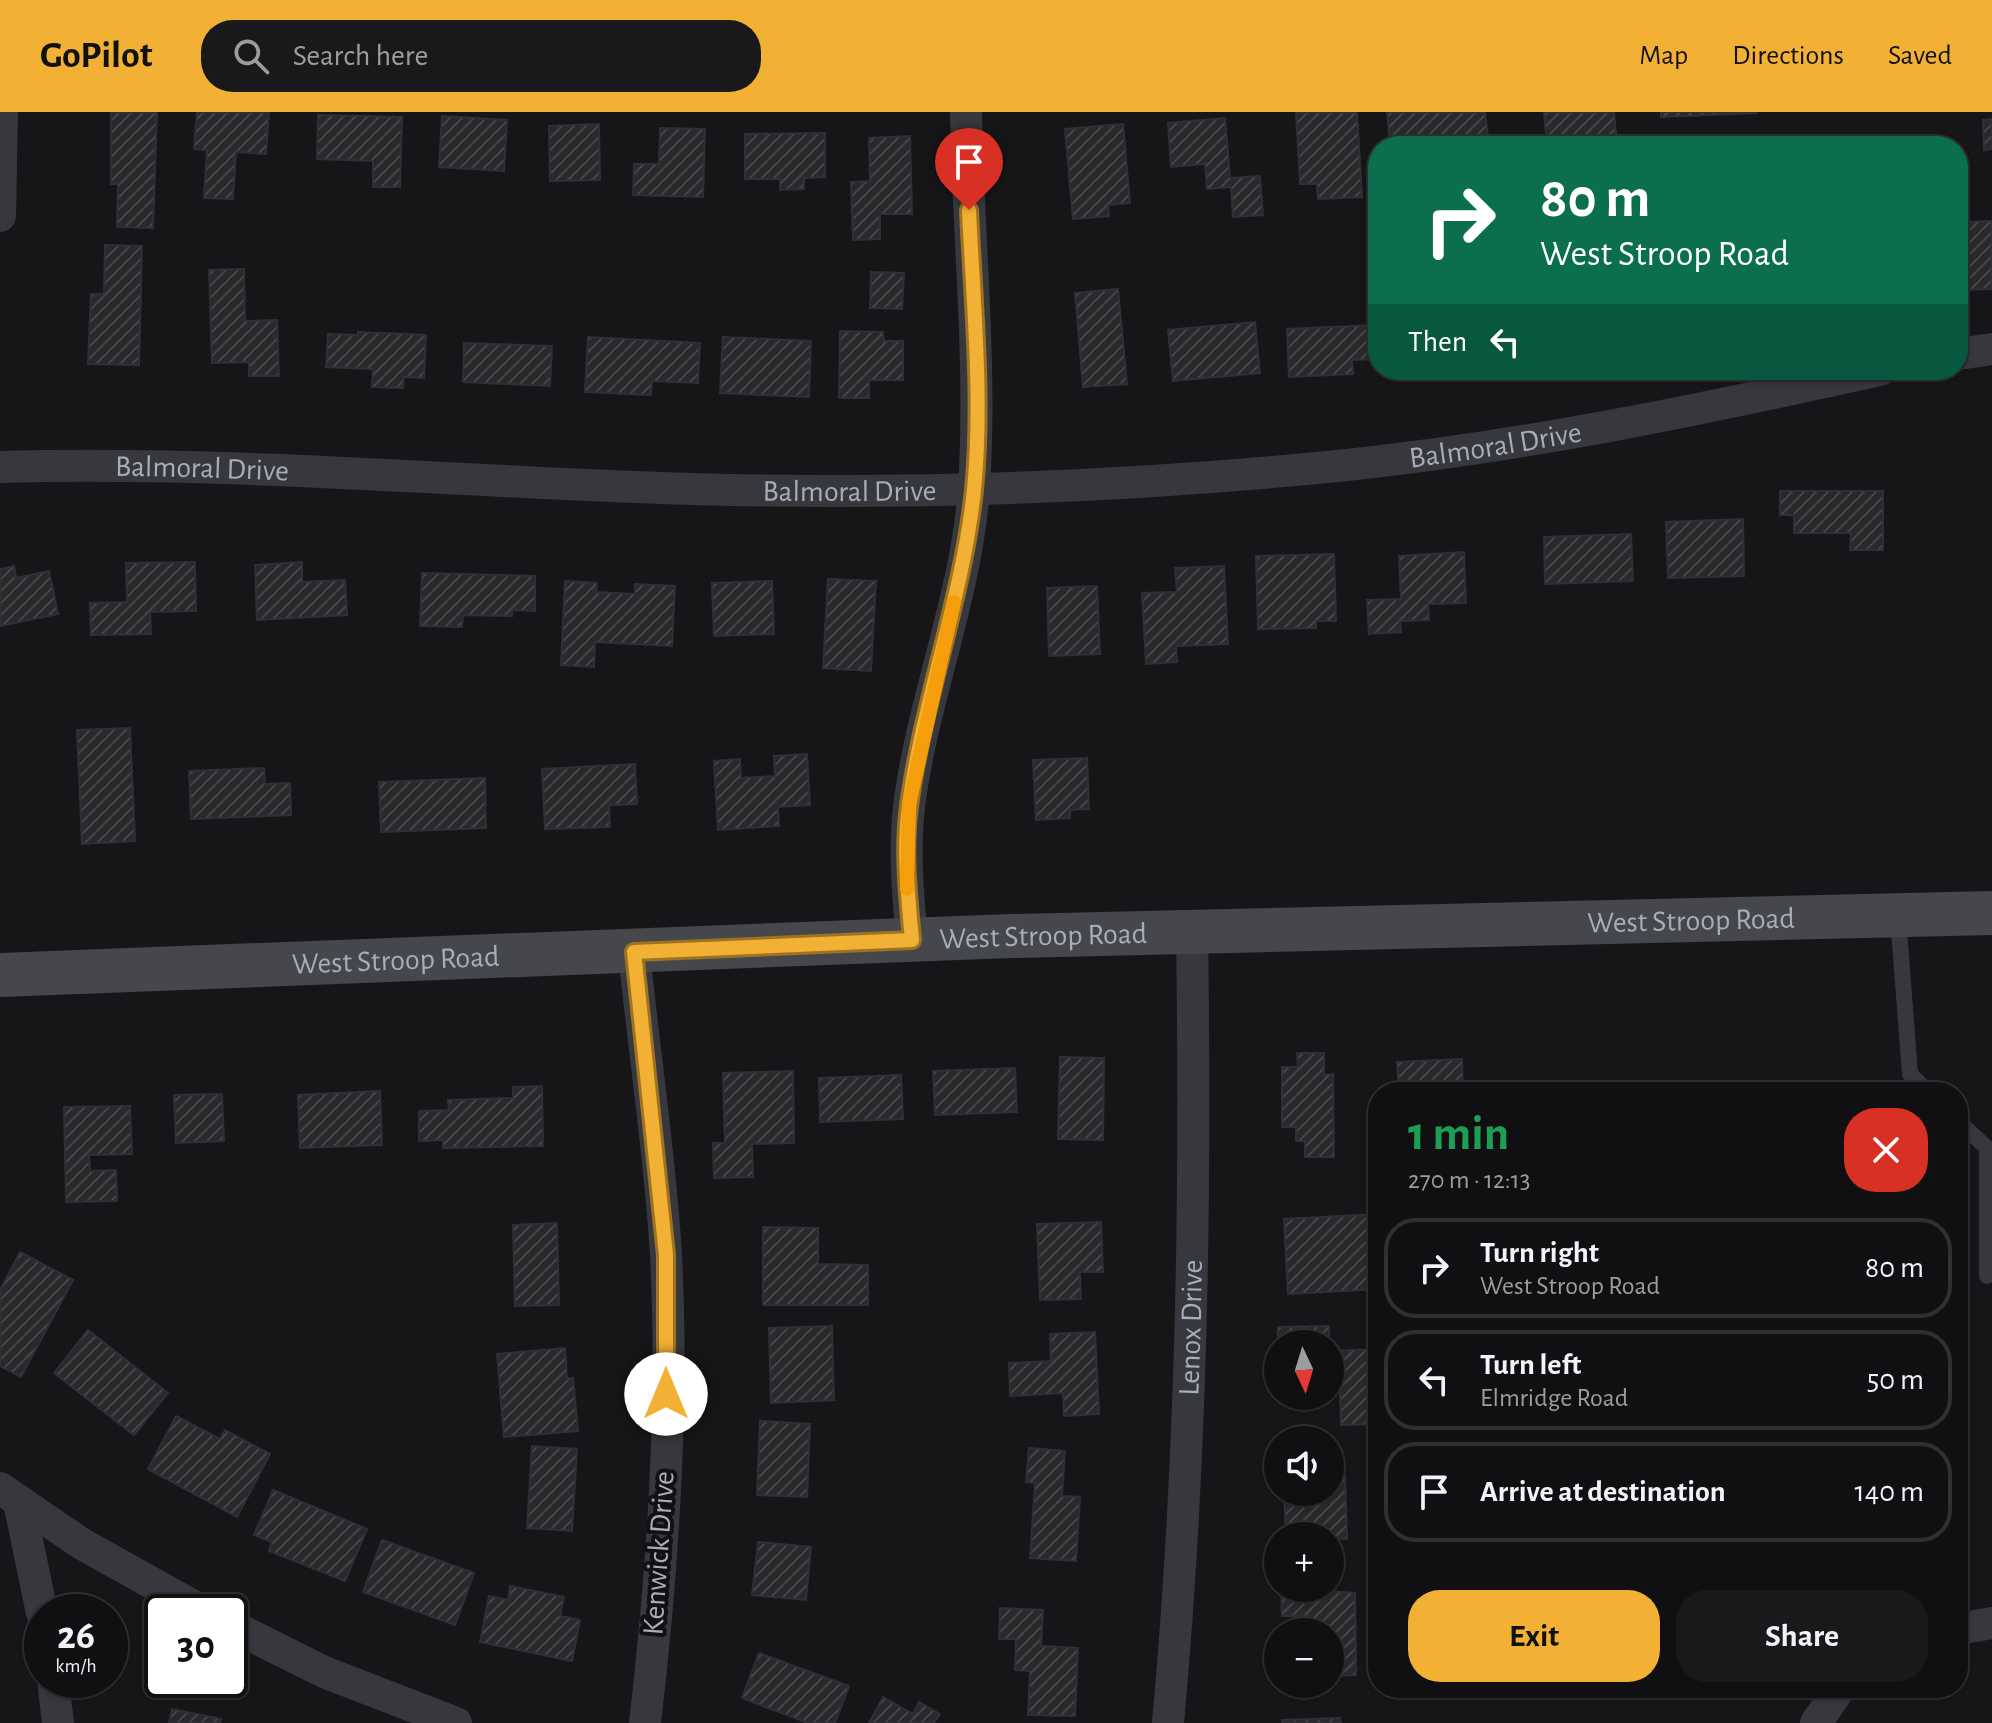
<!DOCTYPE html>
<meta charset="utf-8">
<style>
:root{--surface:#101012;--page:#19191b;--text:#f1f3f6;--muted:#9c9d9f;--line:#303032;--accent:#f2b134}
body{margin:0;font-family:"Alegreya Sans",sans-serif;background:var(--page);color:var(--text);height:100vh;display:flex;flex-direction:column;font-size:30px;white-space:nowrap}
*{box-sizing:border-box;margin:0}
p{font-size:26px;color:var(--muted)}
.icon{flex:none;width:44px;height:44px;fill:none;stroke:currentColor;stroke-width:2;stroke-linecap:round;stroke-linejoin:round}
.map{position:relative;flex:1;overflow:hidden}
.side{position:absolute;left:1368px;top:970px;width:600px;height:616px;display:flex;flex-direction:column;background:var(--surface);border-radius:32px;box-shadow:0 2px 6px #0004,0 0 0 2px var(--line)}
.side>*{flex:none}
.hud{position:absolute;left:1368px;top:24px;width:600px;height:244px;border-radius:32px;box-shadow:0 2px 6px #0004,0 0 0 2px var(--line);background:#0b6e4f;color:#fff;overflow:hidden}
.needle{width:52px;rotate:176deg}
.controls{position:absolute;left:1264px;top:1218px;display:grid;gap:16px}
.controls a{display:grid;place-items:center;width:80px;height:80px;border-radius:50%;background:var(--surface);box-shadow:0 2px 6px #0004,0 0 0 2px var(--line);font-size:40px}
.speed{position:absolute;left:24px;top:1482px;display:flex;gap:16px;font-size:40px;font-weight:700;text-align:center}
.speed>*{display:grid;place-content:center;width:104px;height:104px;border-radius:50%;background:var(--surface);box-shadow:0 2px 6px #0004,0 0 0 2px var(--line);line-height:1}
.speed small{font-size:20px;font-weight:400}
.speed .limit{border:4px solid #111;border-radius:12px;background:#fff;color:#111}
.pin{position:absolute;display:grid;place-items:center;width:68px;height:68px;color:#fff;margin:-82px -34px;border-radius:50% 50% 50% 0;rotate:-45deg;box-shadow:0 0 8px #0007}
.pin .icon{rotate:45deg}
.me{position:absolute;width:88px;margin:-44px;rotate:0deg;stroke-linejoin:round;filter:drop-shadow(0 0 6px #0008)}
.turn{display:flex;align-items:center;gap:28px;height:168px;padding:0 40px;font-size:36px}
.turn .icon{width:104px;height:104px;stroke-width:2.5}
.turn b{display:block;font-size:56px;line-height:68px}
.then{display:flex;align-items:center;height:76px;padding:0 40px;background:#0003;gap:16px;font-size:30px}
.round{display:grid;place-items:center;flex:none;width:84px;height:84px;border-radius:32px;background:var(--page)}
.head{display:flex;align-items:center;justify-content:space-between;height:136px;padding:0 40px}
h1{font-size:48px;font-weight:700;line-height:60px;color:#1e9e55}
.cta{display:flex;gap:16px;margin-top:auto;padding:16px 40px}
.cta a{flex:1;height:92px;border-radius:32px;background:var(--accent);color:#111;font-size:32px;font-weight:700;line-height:92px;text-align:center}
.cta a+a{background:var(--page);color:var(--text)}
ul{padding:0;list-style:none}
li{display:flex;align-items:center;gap:24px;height:100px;margin:0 16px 12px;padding:0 24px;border:4px solid var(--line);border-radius:32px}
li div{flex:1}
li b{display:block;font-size:30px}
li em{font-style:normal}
header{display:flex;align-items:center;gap:48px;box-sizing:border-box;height:112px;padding:0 40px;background:var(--accent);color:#111}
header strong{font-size:38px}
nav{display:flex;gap:44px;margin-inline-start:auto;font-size:28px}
.search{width:560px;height:72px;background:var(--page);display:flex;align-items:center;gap:20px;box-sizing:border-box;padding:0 28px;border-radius:32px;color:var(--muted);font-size:30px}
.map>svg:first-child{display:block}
</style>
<header>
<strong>GoPilot</strong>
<div class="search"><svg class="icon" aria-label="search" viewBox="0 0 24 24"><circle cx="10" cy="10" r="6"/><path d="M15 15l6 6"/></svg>Search here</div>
<nav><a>Map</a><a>Directions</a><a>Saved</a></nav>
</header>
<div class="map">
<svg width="1992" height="1611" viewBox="0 0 1992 1611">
<defs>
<pattern id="building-hatch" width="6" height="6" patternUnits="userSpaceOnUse" patternTransform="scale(2)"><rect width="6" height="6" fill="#29292c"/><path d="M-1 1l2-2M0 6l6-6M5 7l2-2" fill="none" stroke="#454548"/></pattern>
</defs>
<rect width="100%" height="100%" fill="#161618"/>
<path fill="url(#building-hatch)" stroke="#303034" stroke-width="2" d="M 111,0 L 157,0 L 153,116 L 117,115 L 118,72 L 111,72 Z
M 197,0 L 269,0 L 266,42 L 236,40 L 233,87 L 204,86 L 207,38 L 194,37 Z
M 1296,0 L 1357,0 L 1362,85 L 1318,87 L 1317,72 L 1300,72 Z
M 1387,0 L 1485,0 L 1489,34 L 1390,34 Z
M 1544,0 L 1614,0 L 1617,33 L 1547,34 Z
M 1661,0 L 1755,0 L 1756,1 L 1661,5 Z
M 318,3 L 402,5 L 400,75 L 373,75 L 373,49 L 317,47 Z
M 442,4 L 507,8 L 504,59 L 439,55 Z
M 1225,6 L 1230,66 L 1260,64 L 1263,103 L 1233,105 L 1231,75 L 1207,77 L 1205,52 L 1171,55 L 1168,11 Z
M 1992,7 L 1992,37 L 1984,38 L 1983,8 Z
M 599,12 L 600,68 L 550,69 L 549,14 Z
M 1123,12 L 1130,91 L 1108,93 L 1109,104 L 1073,107 L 1065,17 Z
M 660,16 L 705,17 L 703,85 L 633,83 L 634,52 L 659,52 Z
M 825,21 L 825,65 L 804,66 L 804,77 L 780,78 L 780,67 L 745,67 L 745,22 Z
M 910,24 L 912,102 L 880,102 L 880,127 L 853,128 L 851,70 L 870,69 L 869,26 Z
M 1992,109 L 1992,177 L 1958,178 L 1958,110 Z
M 105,133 L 142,134 L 139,253 L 88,252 L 91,182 L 104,182 Z
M 244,157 L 245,209 L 277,208 L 279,264 L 249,264 L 249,250 L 212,251 L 209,158 Z
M 871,160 L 904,161 L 902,197 L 870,196 Z
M 1118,177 L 1127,272 L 1083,275 L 1075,181 Z
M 1255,210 L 1260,261 L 1173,269 L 1168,218 Z
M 1375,213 L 1376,247 L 1352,248 L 1353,262 L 1289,265 L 1287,217 Z
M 840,219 L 883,220 L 884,229 L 903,229 L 903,268 L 869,268 L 869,286 L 839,286 Z
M 358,220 L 426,223 L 424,266 L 404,265 L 403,276 L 372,275 L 373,257 L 326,255 L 328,222 L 358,223 Z
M 588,225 L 700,231 L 698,271 L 652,269 L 651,283 L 585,280 Z
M 723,225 L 811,229 L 809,285 L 720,281 Z
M 464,231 L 552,234 L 550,274 L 463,270 Z
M 1780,379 L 1883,379 L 1883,438 L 1850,438 L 1851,421 L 1794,421 L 1794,403 L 1780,403 Z
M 1743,407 L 1744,464 L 1668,466 L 1666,410 Z
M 1631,422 L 1633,469 L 1545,472 L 1544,425 Z
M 1464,440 L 1466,491 L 1428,492 L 1429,508 L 1400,509 L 1401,520 L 1369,522 L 1367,488 L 1401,487 L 1399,444 Z
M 1334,442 L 1336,509 L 1316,509 L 1316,516 L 1258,517 L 1256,444 Z
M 195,450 L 196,499 L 150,500 L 151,522 L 91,523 L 90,491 L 127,490 L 126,451 Z
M 302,450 L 302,470 L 345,468 L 347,503 L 257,508 L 255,453 Z
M 14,454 L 16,466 L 49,459 L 58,502 L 0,514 L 0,457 Z
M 1224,454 L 1228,532 L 1176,534 L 1177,550 L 1146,552 L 1142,481 L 1177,480 L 1175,456 Z
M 422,461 L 535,464 L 535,499 L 512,498 L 512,504 L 463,503 L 462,515 L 420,514 Z
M 828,467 L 876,469 L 871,559 L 823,556 Z
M 565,469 L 597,471 L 596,480 L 635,482 L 635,472 L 675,474 L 672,534 L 595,530 L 594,555 L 561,553 Z
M 772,469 L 774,522 L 714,524 L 712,471 Z
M 1097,474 L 1100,542 L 1049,544 L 1047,476 Z
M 130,616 L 135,729 L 82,732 L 77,618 Z
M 807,642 L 810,693 L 778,695 L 779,714 L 718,718 L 714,649 L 740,647 L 741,666 L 775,664 L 774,644 Z
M 1087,646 L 1089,697 L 1070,698 L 1070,706 L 1036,708 L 1033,648 Z
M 635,652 L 637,692 L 609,693 L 610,715 L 545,717 L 542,657 Z
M 264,656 L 265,672 L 290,671 L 291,703 L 191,707 L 189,659 Z
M 485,666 L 486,716 L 381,720 L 379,670 Z
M 1297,941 L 1324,941 L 1324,963 L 1333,962 L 1334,1045 L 1305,1045 L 1305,1029 L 1296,1029 L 1296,1015 L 1282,1015 L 1282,955 L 1298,955 Z
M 1060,945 L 1104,946 L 1103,1028 L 1058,1027 Z
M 1462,947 L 1463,980 L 1399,980 L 1397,950 Z
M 1015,956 L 1017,1000 L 935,1003 L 933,959 Z
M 793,959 L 794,1031 L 752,1032 L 753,1065 L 714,1066 L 713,1031 L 725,1031 L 723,961 Z
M 901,963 L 903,1007 L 820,1010 L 819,966 Z
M 542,974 L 543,1034 L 443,1036 L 443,1028 L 419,1029 L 419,999 L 449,998 L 448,988 L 513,986 L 513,975 Z
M 380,979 L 382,1033 L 300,1036 L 298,983 Z
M 222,982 L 224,1029 L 176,1031 L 174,983 Z
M 130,994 L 132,1042 L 89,1043 L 90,1059 L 116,1058 L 117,1089 L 66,1090 L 64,995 Z
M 1378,1102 L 1378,1177 L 1288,1182 L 1284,1107 Z
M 1101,1110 L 1103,1160 L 1080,1160 L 1081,1187 L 1040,1188 L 1037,1112 Z
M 557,1111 L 559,1193 L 515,1194 L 513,1113 Z
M 763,1115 L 818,1116 L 818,1152 L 868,1153 L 868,1193 L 763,1193 Z
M 20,1140 L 73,1168 L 21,1265 L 0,1254 L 0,1178 Z
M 832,1214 L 834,1288 L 771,1291 L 769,1216 Z
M 1329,1214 L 1329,1232 L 1278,1232 L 1278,1236 L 1278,1215 Z
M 88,1218 L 168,1281 L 134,1323 L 54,1261 Z
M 1095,1220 L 1099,1302 L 1064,1304 L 1063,1281 L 1010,1284 L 1009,1251 L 1051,1249 L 1050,1222 Z
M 565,1236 L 567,1267 L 573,1266 L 578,1319 L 504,1325 L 497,1242 Z
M 1378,1237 L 1378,1312 L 1341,1313 L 1340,1279 L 1330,1279 L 1330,1239 Z
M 176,1304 L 220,1327 L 225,1318 L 270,1342 L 237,1405 L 148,1357 Z
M 760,1309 L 810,1312 L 807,1385 L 757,1383 Z
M 532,1334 L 577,1337 L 572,1419 L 527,1416 Z
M 1029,1336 L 1065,1339 L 1062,1384 L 1080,1385 L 1076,1449 L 1030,1446 L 1035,1371 L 1026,1370 Z
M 1330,1337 L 1335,1337 L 1336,1363 L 1345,1362 L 1347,1427 L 1286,1424 L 1284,1380 L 1330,1380 Z
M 273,1378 L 367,1417 L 345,1469 L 269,1439 L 272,1430 L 254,1423 Z
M 382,1428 L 474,1461 L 455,1513 L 363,1480 Z
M 758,1430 L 811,1435 L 806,1488 L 752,1483 Z
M 510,1474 L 564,1485 L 560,1504 L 580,1508 L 572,1549 L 480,1530 L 489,1484 L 508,1488 Z
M 1281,1476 L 1355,1481 L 1356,1563 L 1330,1564 L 1330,1520 L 1308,1520 L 1308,1504 L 1282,1504 Z
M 1000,1496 L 1043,1498 L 1041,1534 L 1078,1536 L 1075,1604 L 1028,1603 L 1030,1559 L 1015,1558 L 1016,1527 L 999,1527 Z
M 759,1541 L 849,1574 L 835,1611 L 808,1611 L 742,1586 Z
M 883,1585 L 913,1602 L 919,1590 L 940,1602 L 934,1611 L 869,1611 Z
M 172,1597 L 221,1607 L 220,1611 L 169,1611 Z
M 1340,1606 L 1341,1611 L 1282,1611 L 1282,1608 Z"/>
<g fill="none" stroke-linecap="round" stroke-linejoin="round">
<path stroke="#37383d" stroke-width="16" d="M 1898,805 L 1910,962 L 1928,980
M 1958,1009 L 1987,1036 L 1987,1164"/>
<g stroke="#37383d" stroke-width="32">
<path d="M 0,104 L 2,0"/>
<path d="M 1958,242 L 1992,237"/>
<path id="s1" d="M 0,355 C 244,348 487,373 731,378 C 937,382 1143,374 1347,353 C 1527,334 1704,297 1880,258"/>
<path d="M 912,828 C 908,783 904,740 909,695 C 922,589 967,483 974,375 C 982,251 968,125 966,0"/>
<path d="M 634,840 C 644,940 660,1042 666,1143 C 674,1298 663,1457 645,1611"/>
<path d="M 0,1376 L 82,1432 L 204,1500"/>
<path d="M 19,1390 L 42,1501"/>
<path d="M 230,1513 L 324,1560 L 456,1611"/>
<path d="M 1958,1517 L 1992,1511"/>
<path d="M 53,1568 L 58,1611"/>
<path id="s2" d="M 1168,1611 C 1192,1348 1196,1084 1192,821"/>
<path d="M 1816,1611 L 1840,1576"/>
</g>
<path stroke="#45474d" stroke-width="44" id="s3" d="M 0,863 L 1011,824 L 1992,801"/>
</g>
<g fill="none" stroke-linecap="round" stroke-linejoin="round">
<g stroke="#9d7322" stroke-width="20">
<path id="route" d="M 666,1282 L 666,1143 L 634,840 L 912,828 C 908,783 903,739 909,694 C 923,589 963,484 974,378 C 983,286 973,189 969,98"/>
</g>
<use href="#route" stroke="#f2b134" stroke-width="14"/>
<path stroke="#f59e0b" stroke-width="14" d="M 907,777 L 909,693 L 954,490"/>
</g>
<g text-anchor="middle" stroke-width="8" stroke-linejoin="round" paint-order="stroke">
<g font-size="30" fill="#a8adb8" stroke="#111113">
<text dy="10" stroke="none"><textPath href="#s1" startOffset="1498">Balmoral Drive</textPath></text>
<text dy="10" stroke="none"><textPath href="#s1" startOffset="202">Balmoral Drive</textPath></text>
<text dy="10" stroke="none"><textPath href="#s1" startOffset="850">Balmoral Drive</textPath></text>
<text dy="10" stroke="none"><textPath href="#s3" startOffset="1692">West Stroop Road</textPath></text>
<text dy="10" stroke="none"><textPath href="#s3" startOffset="1044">West Stroop Road</textPath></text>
<text dy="10" stroke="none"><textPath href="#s3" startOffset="396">West Stroop Road</textPath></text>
<text dy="10" stroke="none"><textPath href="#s2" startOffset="396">Lenox Drive</textPath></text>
<text transform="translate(658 1441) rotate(-86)" y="10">Kenwick Drive</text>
</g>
</g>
</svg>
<div class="controls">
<a><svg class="needle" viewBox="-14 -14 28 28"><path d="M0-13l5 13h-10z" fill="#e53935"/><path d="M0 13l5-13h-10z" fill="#9c9d9f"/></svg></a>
<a><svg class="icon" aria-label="sound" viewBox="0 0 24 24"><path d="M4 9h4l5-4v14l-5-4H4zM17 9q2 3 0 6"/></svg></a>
<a>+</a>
<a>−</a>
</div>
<div class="speed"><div>26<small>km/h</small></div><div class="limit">30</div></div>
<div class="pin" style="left:969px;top:98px;background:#d93025"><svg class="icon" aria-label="arrive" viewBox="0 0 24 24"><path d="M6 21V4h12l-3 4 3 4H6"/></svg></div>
<svg class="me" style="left:666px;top:1282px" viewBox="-20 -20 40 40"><circle r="19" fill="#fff"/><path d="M0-13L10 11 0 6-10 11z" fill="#f2b134"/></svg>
<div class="hud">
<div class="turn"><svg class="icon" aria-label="right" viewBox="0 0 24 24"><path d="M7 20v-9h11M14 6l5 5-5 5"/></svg><div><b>80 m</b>West Stroop Road</div></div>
<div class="then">Then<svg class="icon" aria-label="left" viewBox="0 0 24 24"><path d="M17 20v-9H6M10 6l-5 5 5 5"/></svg></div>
</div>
<section class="side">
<div class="head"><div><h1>1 min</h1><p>270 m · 12:13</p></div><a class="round" style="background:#d93025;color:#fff"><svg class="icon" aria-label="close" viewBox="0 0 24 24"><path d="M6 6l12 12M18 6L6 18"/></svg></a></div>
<ul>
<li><svg class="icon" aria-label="right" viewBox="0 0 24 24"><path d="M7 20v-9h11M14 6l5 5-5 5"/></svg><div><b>Turn right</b><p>West Stroop Road</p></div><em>80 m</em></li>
<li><svg class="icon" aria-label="left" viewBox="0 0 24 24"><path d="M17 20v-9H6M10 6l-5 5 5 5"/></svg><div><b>Turn left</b><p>Elmridge Road</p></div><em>50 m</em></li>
<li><svg class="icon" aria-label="arrive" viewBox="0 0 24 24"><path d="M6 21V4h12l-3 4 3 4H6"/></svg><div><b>Arrive at destination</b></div><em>140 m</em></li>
</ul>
<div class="cta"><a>Exit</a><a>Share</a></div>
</section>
</div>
